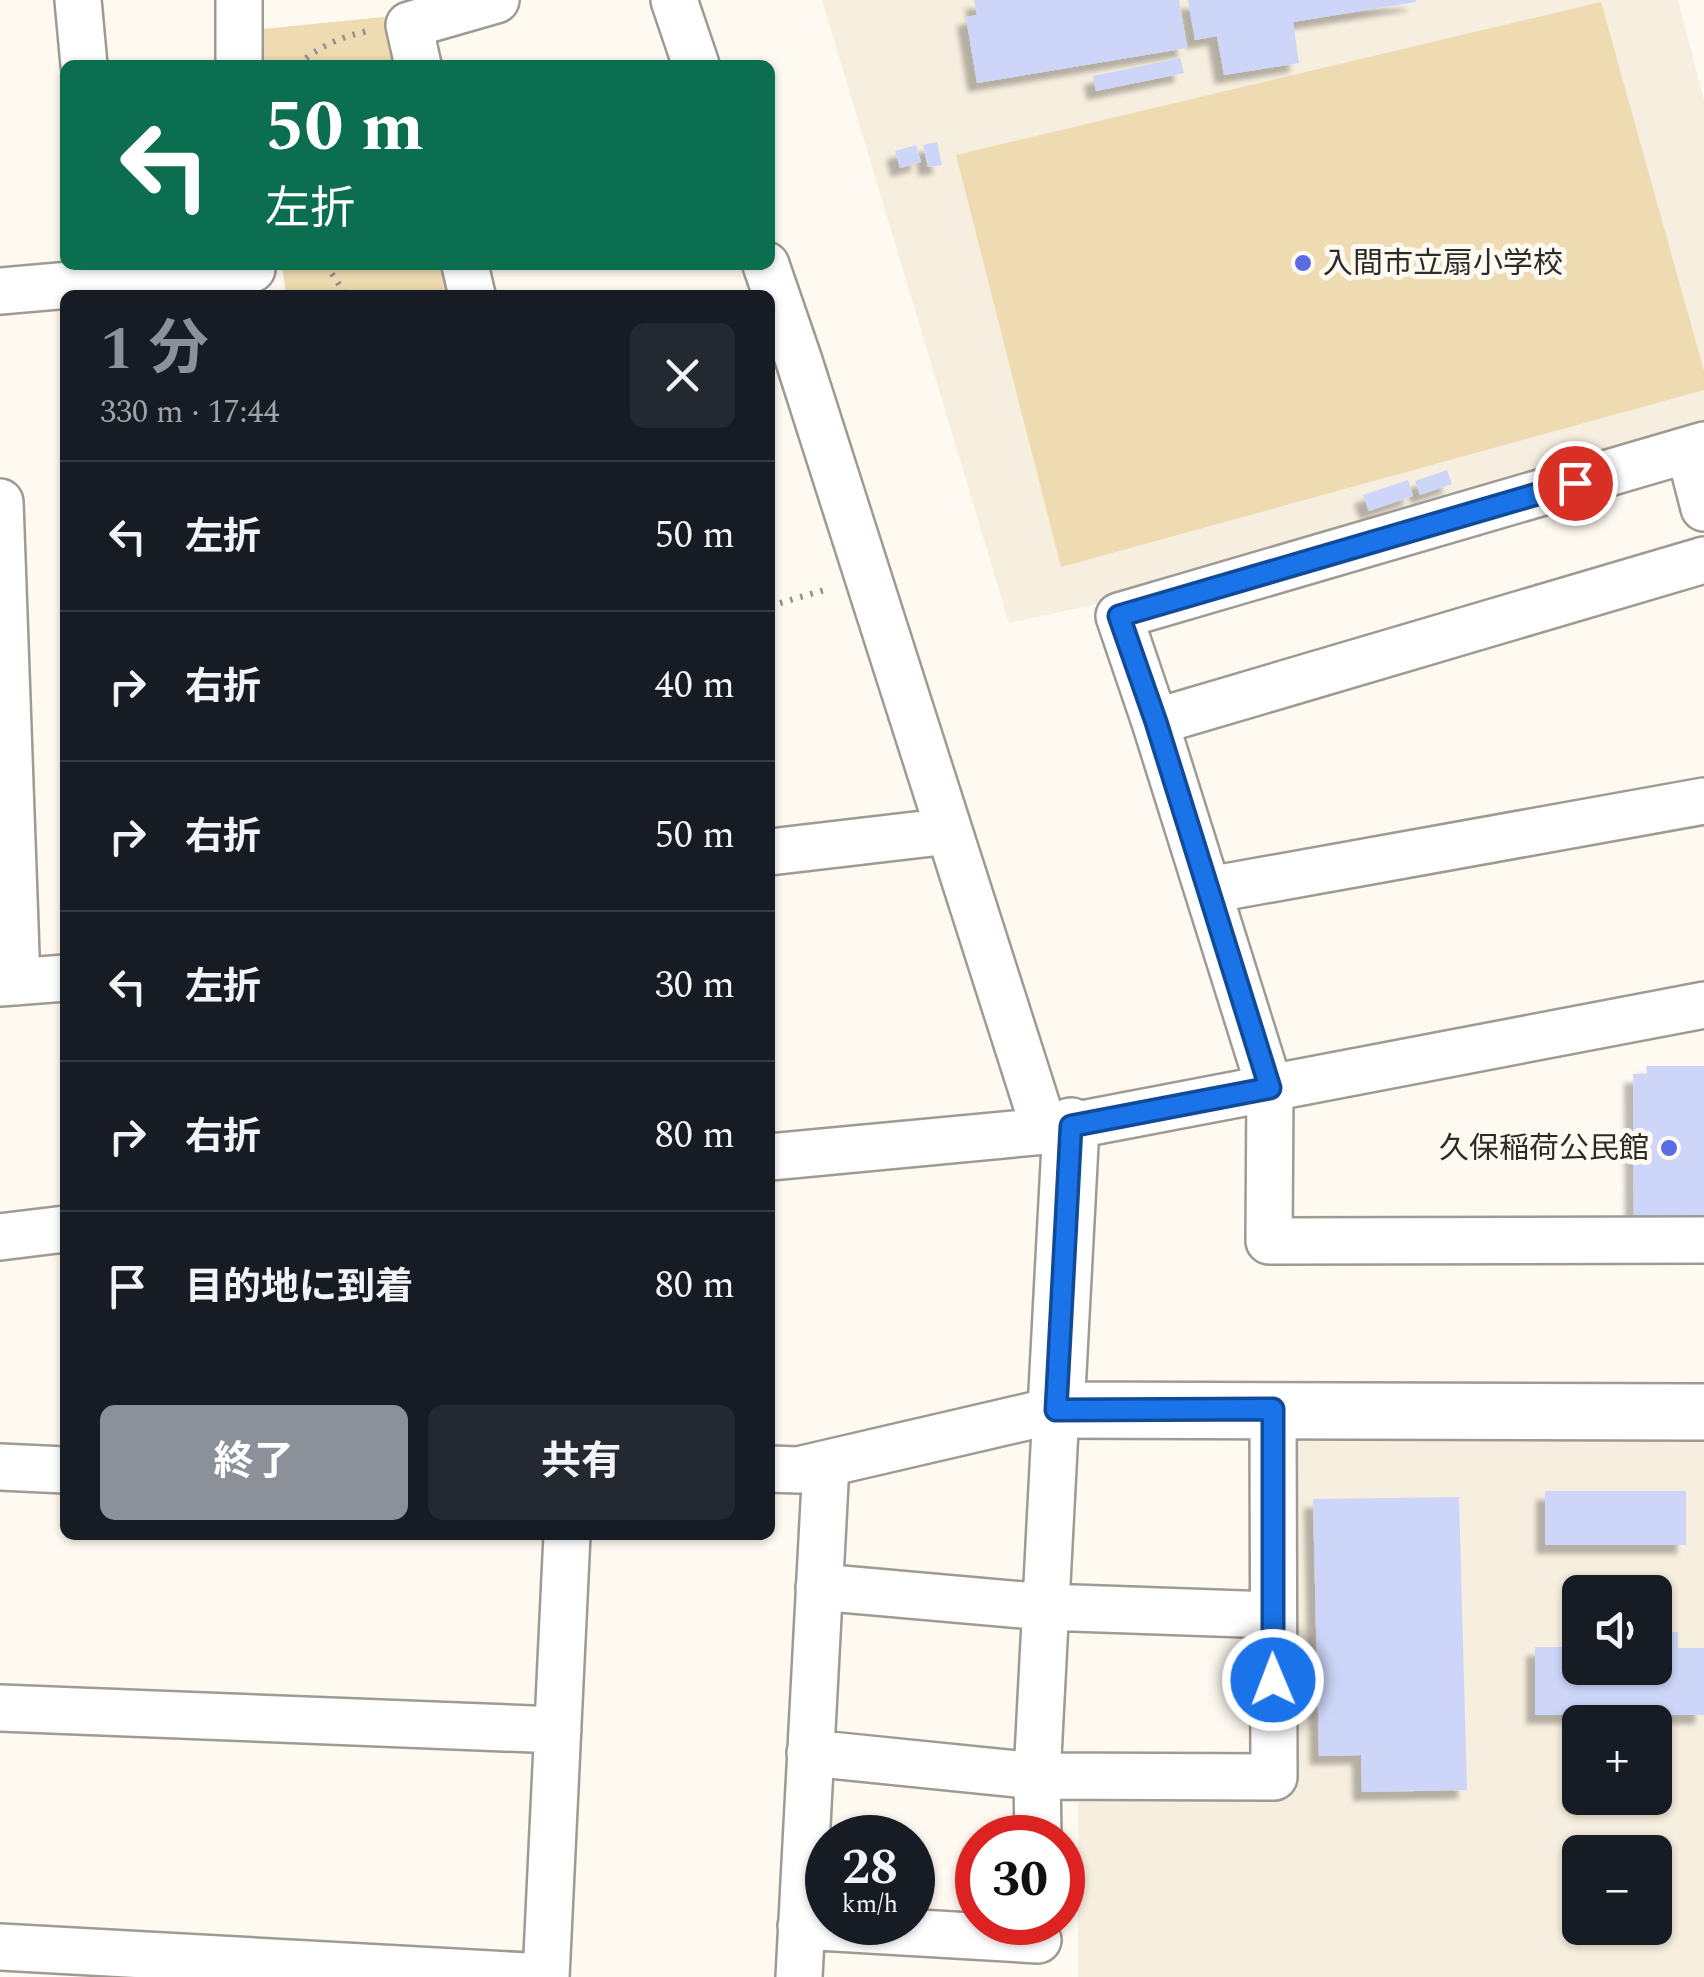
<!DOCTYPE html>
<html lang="ja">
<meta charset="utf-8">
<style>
:root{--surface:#171b24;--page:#242831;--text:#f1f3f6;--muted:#9ea1a6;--line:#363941;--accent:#8c9099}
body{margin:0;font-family:Spectral,"Noto Sans JP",serif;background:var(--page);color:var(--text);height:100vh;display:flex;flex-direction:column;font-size:38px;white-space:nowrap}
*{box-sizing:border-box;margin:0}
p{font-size:32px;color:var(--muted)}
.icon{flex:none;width:55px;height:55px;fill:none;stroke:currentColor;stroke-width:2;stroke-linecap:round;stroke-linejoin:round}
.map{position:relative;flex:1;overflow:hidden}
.side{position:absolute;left:60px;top:290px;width:715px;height:1250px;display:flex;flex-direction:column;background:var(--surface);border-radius:15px;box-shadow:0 2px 8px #0004}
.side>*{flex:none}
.banner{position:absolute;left:60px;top:60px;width:715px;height:210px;border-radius:15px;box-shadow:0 2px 8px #0004;background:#0b6e4f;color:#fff;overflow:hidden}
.tools{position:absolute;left:1562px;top:1575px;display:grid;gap:20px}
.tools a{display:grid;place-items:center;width:110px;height:110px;border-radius:15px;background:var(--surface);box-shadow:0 2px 8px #0004;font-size:50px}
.speed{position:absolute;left:805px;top:1815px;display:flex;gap:20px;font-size:50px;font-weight:700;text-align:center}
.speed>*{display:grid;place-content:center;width:130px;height:130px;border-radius:50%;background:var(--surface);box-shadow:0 2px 8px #0004;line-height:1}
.speed small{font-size:25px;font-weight:400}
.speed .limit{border:15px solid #d22;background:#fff;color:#111}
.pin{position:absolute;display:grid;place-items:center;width:85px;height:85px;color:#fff;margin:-42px;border:5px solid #fff;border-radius:50%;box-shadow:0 2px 10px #0007}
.me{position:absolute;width:110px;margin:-55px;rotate:359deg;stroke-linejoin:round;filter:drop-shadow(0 0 8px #0008)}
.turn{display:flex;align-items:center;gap:35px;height:210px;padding:0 40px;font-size:45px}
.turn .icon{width:130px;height:130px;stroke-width:2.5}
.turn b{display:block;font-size:70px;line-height:85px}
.round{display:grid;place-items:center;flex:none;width:105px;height:105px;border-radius:15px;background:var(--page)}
.summary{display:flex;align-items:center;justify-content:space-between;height:170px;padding:0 40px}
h1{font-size:60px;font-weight:700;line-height:75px;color:var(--accent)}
.primary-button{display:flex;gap:20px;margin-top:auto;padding:20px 40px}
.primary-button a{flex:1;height:115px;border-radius:15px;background:var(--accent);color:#fff;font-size:40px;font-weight:700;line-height:115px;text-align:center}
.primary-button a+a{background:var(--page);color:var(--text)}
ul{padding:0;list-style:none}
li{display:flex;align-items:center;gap:30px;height:150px;padding:0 40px;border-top:2px solid var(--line)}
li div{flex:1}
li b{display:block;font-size:38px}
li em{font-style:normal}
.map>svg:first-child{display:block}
</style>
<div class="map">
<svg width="1704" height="1977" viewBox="0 0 1704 1977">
<defs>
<filter id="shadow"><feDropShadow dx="-9" dy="9" stdDeviation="2.5" flood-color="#0004"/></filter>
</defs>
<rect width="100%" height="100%" fill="#fffaf1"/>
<path fill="#f6eede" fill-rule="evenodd" d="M 822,0 L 1678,0 L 1704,100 L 1704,426 L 1101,603 L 1009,623 Z
M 1283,1435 L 1704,1439 L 1704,1977 L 1078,1977 L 1078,1788 L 1284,1788 ZM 1580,1592 L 1655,1592 L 1655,1668 L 1580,1668 ZM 1580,1722 L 1655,1722 L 1655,1798 L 1580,1798 ZM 1580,1852 L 1655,1852 L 1655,1928 L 1580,1928 Z"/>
<path fill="#eedbb2" d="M 1601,2 L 1704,371 L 1704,390 L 1061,567 L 956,155 Z
M 394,16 L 406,65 L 262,65 L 262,29 Z
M 282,265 L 457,265 L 464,295 L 286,295 Z"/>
<path fill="#cdd6f9" filter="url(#shadow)" d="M 974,0 L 1179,0 L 1187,48 L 977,83 L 966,17 L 977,15 Z
M 1188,0 L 1416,0 L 1416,2 L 1293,22 L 1299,63 L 1224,75 L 1217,36 L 1195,40 Z
M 1180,58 L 1184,73 L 1096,91 L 1093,76 Z
M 937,142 L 942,165 L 928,167 L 923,145 Z
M 916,145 L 921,162 L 900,168 L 895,151 Z
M 1447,470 L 1452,484 L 1420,495 L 1415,481 Z
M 1408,480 L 1413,496 L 1369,511 L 1363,495 Z
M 1646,1066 L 1704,1066 L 1704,1221 L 1634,1221 L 1633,1074 L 1647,1074 Z
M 1545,1491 L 1686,1491 L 1686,1545 L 1545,1545 Z
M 1459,1497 L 1467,1790 L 1362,1792 L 1361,1755 L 1319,1756 L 1313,1499 Z
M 1655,1632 L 1678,1632 L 1678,1648 L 1704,1648 L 1704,1715 L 1535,1715 L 1535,1647 L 1580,1647 L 1580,1668 L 1655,1668 Z"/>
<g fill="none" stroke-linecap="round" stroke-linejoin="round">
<g stroke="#9f9a92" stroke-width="50">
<path id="street" d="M 78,0 L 84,65
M 239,0 L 239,65
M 674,0 L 696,65
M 418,65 L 409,25 L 496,0
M 465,265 L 472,295
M 766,265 L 799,361 L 1045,1131
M 0,291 L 252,269
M 1704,445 L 1119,616 L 1155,722 L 1270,1089 L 1269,1241 L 1704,1240
M 1689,450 L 1704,508
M 0,502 L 17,982
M 1155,722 L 1704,560
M 770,852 L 949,831
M 1209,890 L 1704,801
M 0,983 L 65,978
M 770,1157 L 1045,1131 L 1704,1005
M 0,1237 L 65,1229
M 0,1467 L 65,1470
M 770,1469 L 798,1470 L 1056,1410 L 1037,1776 L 1038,1838
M 819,1587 L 1045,1607 L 1273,1615
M 0,1708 L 558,1730
M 810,1753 L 1037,1776 L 1274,1777 L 1273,1409
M 801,1926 L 1038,1940
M 0,1947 L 546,1977
M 546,1977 L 567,1535
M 799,1977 L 826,1464"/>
</g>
<g stroke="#9f9a92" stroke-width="60">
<path id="secondary" d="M 1071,1126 L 1056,1410 L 1704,1412"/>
</g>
<path stroke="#94908a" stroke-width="6" stroke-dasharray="2.5 8" stroke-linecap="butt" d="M 298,65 C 319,46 341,37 368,31
M 326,265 L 346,295
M 770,606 L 828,589"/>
<use href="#street" stroke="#fff" stroke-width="45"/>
<use href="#secondary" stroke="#fff" stroke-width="55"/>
</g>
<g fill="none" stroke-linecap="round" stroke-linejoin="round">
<g stroke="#114b97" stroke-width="25">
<path id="route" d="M 1273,1680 L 1273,1409 L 1056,1410 L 1071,1126 L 1270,1088 L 1156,722 L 1119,616 L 1575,483"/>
</g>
<use href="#route" stroke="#1a73e8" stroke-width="18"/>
</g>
<g fill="#5b6be2" stroke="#fffaf1" stroke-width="4">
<circle cx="1303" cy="263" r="10"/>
<circle cx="1669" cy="1148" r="10"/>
</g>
<g text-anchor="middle" stroke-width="10" stroke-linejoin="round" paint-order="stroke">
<g font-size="30" fill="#2d2b28" stroke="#fffaf1" text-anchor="start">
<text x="1323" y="273">入間市立扇小学校</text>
<text x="1649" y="1158" text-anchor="end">久保稲荷公民館</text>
</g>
</g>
</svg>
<div class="tools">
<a><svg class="icon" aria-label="sound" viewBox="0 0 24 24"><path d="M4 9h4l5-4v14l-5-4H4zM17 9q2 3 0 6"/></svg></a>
<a>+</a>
<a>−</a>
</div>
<div class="speed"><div>28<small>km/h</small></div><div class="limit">30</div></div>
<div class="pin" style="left:1575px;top:483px;background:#d93025"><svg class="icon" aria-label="arrive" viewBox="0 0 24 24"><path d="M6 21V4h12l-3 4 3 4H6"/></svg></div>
<svg class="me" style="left:1273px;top:1680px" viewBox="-20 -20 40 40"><circle r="17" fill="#1a73e8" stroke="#fff" stroke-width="3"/><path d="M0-11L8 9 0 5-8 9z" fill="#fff"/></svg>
<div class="banner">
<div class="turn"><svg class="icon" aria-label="left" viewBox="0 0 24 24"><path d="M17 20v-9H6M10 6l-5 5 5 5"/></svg><div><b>50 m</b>左折</div></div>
</div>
<section class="side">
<div class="summary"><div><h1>1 分</h1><p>330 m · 17:44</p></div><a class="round"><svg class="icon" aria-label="close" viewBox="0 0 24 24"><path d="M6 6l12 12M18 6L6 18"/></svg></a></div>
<ul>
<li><svg class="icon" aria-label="left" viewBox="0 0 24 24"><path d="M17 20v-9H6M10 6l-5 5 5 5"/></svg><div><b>左折</b></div><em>50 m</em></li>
<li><svg class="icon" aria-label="right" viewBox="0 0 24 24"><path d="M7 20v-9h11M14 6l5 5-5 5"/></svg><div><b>右折</b></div><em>40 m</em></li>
<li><svg class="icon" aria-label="right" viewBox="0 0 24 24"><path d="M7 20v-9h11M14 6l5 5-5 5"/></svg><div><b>右折</b></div><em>50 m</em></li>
<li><svg class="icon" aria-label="left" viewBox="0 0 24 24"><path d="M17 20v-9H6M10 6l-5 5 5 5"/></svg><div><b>左折</b></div><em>30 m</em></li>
<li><svg class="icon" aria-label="right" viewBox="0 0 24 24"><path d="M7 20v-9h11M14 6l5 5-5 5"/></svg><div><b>右折</b></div><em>80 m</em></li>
<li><svg class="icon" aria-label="arrive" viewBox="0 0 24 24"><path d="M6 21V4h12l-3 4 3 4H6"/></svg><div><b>目的地に到着</b></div><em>80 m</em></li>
</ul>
<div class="primary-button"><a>終了</a><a>共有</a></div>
</section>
</div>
